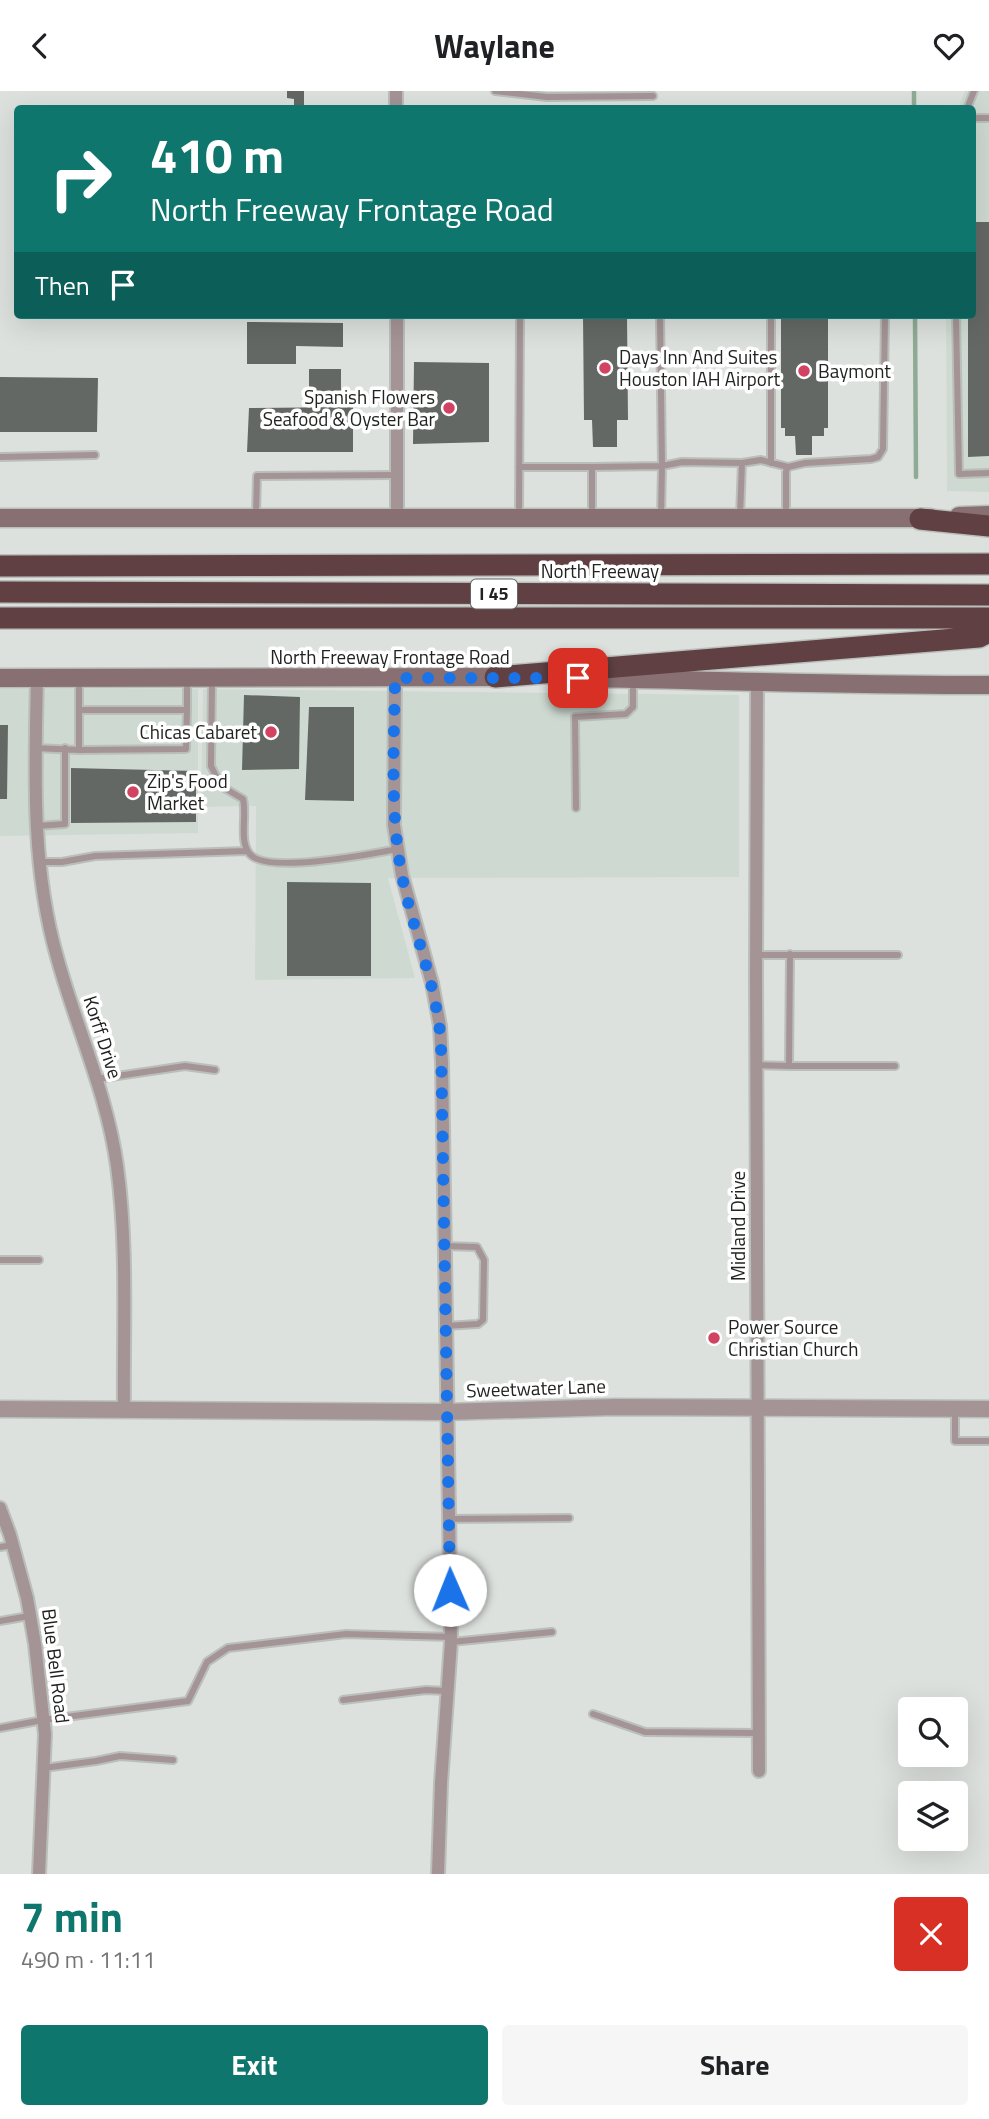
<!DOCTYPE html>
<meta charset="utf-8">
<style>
:root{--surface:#fff;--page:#f6f6f6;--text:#202124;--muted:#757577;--accent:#0f766e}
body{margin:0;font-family:"Titillium Web",sans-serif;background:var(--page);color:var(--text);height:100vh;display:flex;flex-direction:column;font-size:26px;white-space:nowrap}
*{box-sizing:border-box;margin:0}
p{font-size:23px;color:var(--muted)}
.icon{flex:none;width:38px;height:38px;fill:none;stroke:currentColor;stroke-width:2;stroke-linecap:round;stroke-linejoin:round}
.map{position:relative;height:1783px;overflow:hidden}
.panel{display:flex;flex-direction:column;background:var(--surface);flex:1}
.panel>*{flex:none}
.top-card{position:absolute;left:14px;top:14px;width:962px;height:214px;border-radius:7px;box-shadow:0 7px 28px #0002;background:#0f766e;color:#fff;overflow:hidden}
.fabs{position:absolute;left:898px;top:1606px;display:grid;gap:14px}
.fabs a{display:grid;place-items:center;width:70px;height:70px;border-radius:7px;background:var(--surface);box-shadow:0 7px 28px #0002;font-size:35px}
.pin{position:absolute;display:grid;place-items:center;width:60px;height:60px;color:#fff;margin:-30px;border-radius:14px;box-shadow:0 4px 10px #0006}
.me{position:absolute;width:77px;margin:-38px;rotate:359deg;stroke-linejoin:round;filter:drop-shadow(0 0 5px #0008)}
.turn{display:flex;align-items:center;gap:24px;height:147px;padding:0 21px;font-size:32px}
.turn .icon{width:91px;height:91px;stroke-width:2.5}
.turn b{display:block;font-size:49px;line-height:60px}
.then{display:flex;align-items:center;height:66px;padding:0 21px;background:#0003;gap:14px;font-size:26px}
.round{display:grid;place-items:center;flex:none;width:74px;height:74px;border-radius:7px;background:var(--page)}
.headline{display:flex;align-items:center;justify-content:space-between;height:119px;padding:0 21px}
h1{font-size:42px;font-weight:700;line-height:52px;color:var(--accent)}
.cta{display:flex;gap:14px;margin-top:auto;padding:14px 21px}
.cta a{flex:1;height:80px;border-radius:7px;background:var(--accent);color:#fff;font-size:28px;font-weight:700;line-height:80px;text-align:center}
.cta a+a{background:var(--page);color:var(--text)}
header{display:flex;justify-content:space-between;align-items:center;height:91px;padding:0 21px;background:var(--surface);font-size:32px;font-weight:700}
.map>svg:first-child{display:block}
</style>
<header><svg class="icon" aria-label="back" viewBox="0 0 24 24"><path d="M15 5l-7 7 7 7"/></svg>Waylane<svg class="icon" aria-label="heart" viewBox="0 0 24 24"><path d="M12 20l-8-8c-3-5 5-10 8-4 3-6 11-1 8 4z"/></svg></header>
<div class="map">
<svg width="989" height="1783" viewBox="0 0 989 1783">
<rect width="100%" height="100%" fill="#dde1de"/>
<path fill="#cedad1" d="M 965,0 L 989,0 L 989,401 L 947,400 L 946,224 L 973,224 L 973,18 L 958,17 Z
M 0,598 L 198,598 L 198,742 L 0,745 Z
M 203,598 L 739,604 L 739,786 L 388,787 L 415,887 L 255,889 L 256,715 L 201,716 Z"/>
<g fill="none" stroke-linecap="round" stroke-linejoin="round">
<path stroke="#8fab95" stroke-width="4.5" d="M 914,0 L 914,18
M 915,224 L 916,386"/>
</g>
<path fill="#646865" d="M 287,0 L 304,0 L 304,18 L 294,18 L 294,8 L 287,7 Z
M 973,131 L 989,131 L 989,365 L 968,366 L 968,224 L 973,224 Z
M 583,224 L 627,224 L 628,329 L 617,329 L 617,356 L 593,356 L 592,329 L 584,329 Z
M 781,224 L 828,224 L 828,337 L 824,337 L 824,345 L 812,345 L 812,364 L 796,364 L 795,345 L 785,345 L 785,337 L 781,337 Z
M 247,231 L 343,232 L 343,256 L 296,255 L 296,273 L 247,273 Z
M 414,271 L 489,272 L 489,351 L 413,353 Z
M 309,278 L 341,278 L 341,314 L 309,314 Z
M 0,286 L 98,287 L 97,341 L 0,341 Z
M 353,316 L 353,361 L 247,361 L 249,317 Z
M 244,604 L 300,606 L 299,678 L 242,679 Z
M 309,616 L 354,616 L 354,710 L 305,709 Z
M 0,634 L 8,634 L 7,708 L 0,708 Z
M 71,677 L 196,680 L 196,731 L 71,732 Z
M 287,791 L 371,792 L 371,885 L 287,885 Z"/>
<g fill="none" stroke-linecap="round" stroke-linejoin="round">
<g stroke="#bbbfbc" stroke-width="10">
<path id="service" d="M 495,0 L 547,6 L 653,5
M 967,18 L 974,0
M 973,27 L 989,27
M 660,224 L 662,375 L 682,371 L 742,372
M 771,224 L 771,372
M 956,224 L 959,383 L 989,382
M 0,366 L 95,364
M 519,376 L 592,376
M 256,425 L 257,385 L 397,384
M 519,426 L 520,224
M 592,426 L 592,376 L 662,375 L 661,427
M 740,426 L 742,372 L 761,369 L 788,376
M 786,426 L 786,380 L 788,376 L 805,372 L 871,368 L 878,366 L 883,358 L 885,224
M 79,589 L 79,619 L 187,619 L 187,589
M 212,589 L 211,675 L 221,695 L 243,708 C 247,724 239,749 249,762 C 264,784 371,763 398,758
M 79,619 L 79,659 L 186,658 L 187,619
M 35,657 L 79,659
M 576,717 L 575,626 L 626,623 L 633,616 L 633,590
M 37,735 L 65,733 L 65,657
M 40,771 L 62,771 L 95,765 L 247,760
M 756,864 L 898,864
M 756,974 L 789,975 L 790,863
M 789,975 L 895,975
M 97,988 L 185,975 L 215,979
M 444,1155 L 477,1156 L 484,1169 L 483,1229 L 478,1233 L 445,1235
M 0,1169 L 39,1169
M 955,1319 L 955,1350 L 989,1350
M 448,1428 L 569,1427
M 0,1456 L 13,1454
M 0,1530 L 29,1525
M 451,1551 L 552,1541
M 343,1609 L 426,1599 L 447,1600
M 593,1623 L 645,1641 L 759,1642
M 0,1637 L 43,1629 L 188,1610 L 207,1571 L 228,1557 L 346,1543 L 451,1546
M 44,1677 L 96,1670 L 120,1665 L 173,1669"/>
</g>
<g stroke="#bbbfbc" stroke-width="16">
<path id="minor" d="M 396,0 L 396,18
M 397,428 L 397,224
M 37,587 C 35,681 31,775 57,866 C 76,936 107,1002 117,1075 C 128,1155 123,1238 124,1319
M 395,587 L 394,734 L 402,784 L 432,892 L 440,935 L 442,972 L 451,1551 L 441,1692 L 438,1783
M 757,590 L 756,886 L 759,1680
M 0,1417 L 10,1444 L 27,1507 L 35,1553 L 45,1643 L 39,1783"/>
</g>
<g stroke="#bbbfbc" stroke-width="19">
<path id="tertiary" d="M 0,1318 L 446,1321 L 615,1316 L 989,1318"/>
</g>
<g stroke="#bbbfbc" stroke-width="21">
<path id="secondary" d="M 959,425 L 989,424
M 0,427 L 931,427
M 0,587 L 507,586
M 581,587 C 717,589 853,595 989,594"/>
</g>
<g stroke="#bbbfbc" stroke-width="24">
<path id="motorway" d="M 920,428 L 989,435
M 0,475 L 989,473
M 0,501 L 989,504
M 0,527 L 989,527
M 495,586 L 979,546 L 989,541"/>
</g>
<use href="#service" stroke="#a59496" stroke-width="6"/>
<use href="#minor" stroke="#a59496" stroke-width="12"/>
<use href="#tertiary" stroke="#a59496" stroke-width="16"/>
<use href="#secondary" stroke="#887072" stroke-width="18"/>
<use href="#motorway" stroke="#604043" stroke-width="21"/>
</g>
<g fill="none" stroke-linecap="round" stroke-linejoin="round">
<path stroke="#1a73e8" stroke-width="12" stroke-dasharray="0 21.6" d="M 450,1499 L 441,953 C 437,893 412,839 401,780 C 390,716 394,652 395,587 L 578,587"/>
</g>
<g fill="#d24261" stroke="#fff" stroke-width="2.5">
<circle cx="605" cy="277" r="7"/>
<circle cx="804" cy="280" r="7"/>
<circle cx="449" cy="317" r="7"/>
<circle cx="271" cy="641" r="7"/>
<circle cx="133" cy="701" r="7"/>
<circle cx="714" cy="1247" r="7"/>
</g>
<g text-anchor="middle" stroke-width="7" stroke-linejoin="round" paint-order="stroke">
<rect fill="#fff" stroke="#646564" stroke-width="2" x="471" y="488.5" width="46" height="29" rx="5"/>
<g font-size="18" font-weight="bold" fill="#212321">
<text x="494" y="509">I 45</text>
</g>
<g font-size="19" fill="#212321" stroke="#fff" text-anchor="start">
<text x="619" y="273">Days Inn And Suites<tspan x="619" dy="22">Houston IAH Airport</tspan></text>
<text x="818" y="287">Baymont</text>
<text x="435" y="313" text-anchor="end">Spanish Flowers<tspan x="435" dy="22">Seafood &amp; Oyster Bar</tspan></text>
<text x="257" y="648" text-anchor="end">Chicas Cabaret</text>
<text x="147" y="697">Zip's Food<tspan x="147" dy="22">Market</tspan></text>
<text x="728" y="1243">Power Source<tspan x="728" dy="22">Christian Church</tspan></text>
</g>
<g font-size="19" fill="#212321" stroke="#fff">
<text x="600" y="487">North Freeway</text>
<text x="390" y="573">North Freeway Frontage Road</text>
<text transform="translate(103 946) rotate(72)" y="7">Korff Drive</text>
<text transform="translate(738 1135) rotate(-90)" y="7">Midland Drive</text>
<text transform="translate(536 1297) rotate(-2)" y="7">Sweetwater Lane</text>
<text transform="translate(56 1575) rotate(83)" y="7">Blue Bell Road</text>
</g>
</g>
</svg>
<div class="fabs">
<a><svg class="icon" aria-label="search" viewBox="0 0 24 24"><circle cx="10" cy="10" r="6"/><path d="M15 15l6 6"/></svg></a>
<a><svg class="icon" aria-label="layers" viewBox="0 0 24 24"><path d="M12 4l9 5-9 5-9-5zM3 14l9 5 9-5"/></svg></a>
</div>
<div class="pin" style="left:578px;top:587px;background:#d93025"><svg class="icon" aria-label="arrive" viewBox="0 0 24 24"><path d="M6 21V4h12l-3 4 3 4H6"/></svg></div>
<svg class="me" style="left:450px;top:1499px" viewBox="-20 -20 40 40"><circle r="19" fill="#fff"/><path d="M0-13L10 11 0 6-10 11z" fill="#1a73e8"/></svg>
<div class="top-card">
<div class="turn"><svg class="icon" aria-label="right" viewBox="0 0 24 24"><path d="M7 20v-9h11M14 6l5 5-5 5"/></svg><div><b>410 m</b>North Freeway Frontage Road</div></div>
<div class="then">Then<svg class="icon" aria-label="arrive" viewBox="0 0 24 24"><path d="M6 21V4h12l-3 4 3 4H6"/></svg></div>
</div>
</div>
<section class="panel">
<div class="headline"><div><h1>7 min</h1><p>490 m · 11:11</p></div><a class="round" style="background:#d93025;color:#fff"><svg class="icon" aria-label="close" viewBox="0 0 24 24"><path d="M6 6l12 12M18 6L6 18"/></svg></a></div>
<div class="cta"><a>Exit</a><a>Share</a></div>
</section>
